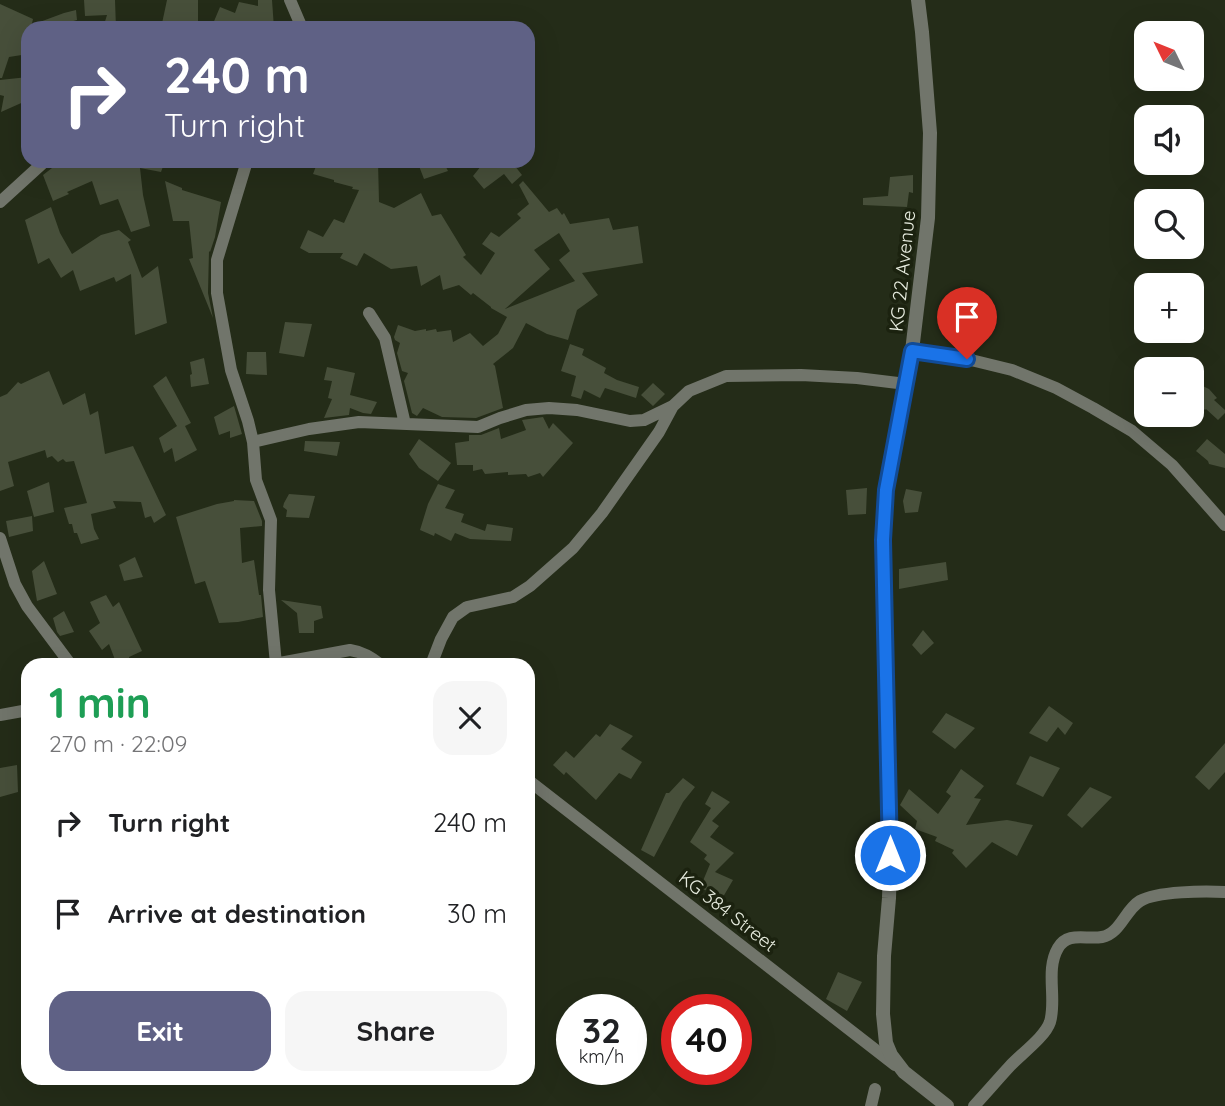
<!DOCTYPE html>
<meta charset="utf-8">
<style>
:root{--surface:#fff;--page:#f6f6f6;--text:#202124;--muted:#757577;--accent:#5f6185}
body{margin:0;font-family:Quicksand,sans-serif;background:var(--page);color:var(--text);height:100vh;display:flex;flex-direction:column;font-size:26px;white-space:nowrap}
*{box-sizing:border-box;margin:0}
p{font-size:23px;color:var(--muted)}
.icon{flex:none;width:38px;height:38px;fill:none;stroke:currentColor;stroke-width:2;stroke-linecap:round;stroke-linejoin:round}
.map{position:relative;flex:1;overflow:hidden}
.side{position:absolute;left:21px;top:658px;width:514px;height:427px;display:flex;flex-direction:column;background:var(--surface);border-radius:21px;box-shadow:0 7px 28px #0002}
.side>*{flex:none}
.banner{position:absolute;left:21px;top:21px;width:514px;height:147px;border-radius:21px;box-shadow:0 7px 28px #0002;background:#5f6185;color:#fff;overflow:hidden}
.needle{width:46px;rotate:313deg}
.tools{position:absolute;left:1134px;top:21px;display:grid;gap:14px}
.tools a{display:grid;place-items:center;width:70px;height:70px;border-radius:14px;background:var(--surface);box-shadow:0 7px 28px #0002;font-size:35px}
.speed{position:absolute;left:556px;top:994px;display:flex;gap:14px;font-size:35px;font-weight:700;text-align:center}
.speed>*{display:grid;place-content:center;width:91px;height:91px;border-radius:50%;background:var(--surface);box-shadow:0 7px 28px #0002;line-height:1}
.speed small{font-size:18px;font-weight:400}
.speed .limit{border:10px solid #d22;background:#fff;color:#111}
.pin{position:absolute;display:grid;place-items:center;width:60px;height:60px;color:#fff;margin:-72px -30px;border-radius:50% 50% 50% 0;rotate:-45deg;box-shadow:0 0 7px #0007}
.pin .icon{rotate:45deg}
.me{position:absolute;width:77px;margin:-38px;rotate:0deg;stroke-linejoin:round;filter:drop-shadow(0 0 5px #0008)}
.turn{display:flex;align-items:center;gap:24px;height:147px;padding:0 28px;font-size:32px}
.turn .icon{width:91px;height:91px;stroke-width:2.5}
.turn b{display:block;font-size:49px;line-height:60px}
.round{display:grid;place-items:center;flex:none;width:74px;height:74px;border-radius:21px;background:var(--page)}
.headline{display:flex;align-items:center;justify-content:space-between;height:119px;padding:0 28px}
h1{font-size:42px;font-weight:700;line-height:52px;color:#1e9e55}
.primary-button{display:flex;gap:14px;margin-top:auto;padding:14px 28px}
.primary-button a{flex:1;height:80px;border-radius:21px;background:var(--accent);color:#fff;font-size:28px;font-weight:700;line-height:80px;text-align:center}
.primary-button a+a{background:var(--page);color:var(--text)}
ul{padding:0;list-style:none}
li{display:flex;align-items:center;gap:21px;height:91px;padding:0 28px}
li div{flex:1}
li b{display:block;font-size:26px}
li em{font-style:normal}
.map>svg:first-child{display:block}
</style>
<div class="map">
<svg width="1225" height="1106" viewBox="0 0 1225 1106">
<rect width="100%" height="100%" fill="#242c18"/>
<path fill="#474f3a" fill-rule="evenodd" d="M 84,0 L 115,0 L 116,28 L 103,28 L 107,15 L 85,16 Z
M 167,0 L 198,0 L 198,21 L 196,28 L 161,28 Z
M 258,0 L 272,0 L 274,28 L 254,27 L 254,24 L 229,23 L 226,28 L 212,26 L 220,7 L 235,13 L 239,2 L 258,6 Z
M 0,4 L 33,19 L 31,28 L 28,28 L 28,54 L 9,57 L 2,78 L 0,78 Z
M 76,10 L 77,20 L 49,28 L 39,28 L 37,23 L 64,13 Z
M 28,77 L 28,100 L 1,112 L 4,96 L 0,95 L 0,80 Z
M 61,161 L 165,161 L 161,172 L 140,168 L 143,195 L 150,226 L 131,232 L 118,199 L 100,205 L 92,181 L 67,192 L 69,194 L 53,201 L 43,175 Z
M 318,161 L 378,161 L 379,202 L 394,208 L 421,193 L 432,216 L 441,214 L 466,255 L 463,257 L 481,275 L 495,253 L 482,244 L 491,232 L 499,237 L 521,218 L 517,214 L 529,204 L 519,185 L 523,181 L 549,212 L 557,208 L 562,215 L 564,213 L 570,224 L 609,218 L 613,230 L 638,226 L 643,263 L 582,273 L 598,295 L 577,310 L 568,340 L 547,334 L 526,323 L 513,348 L 493,364 L 495,366 L 503,408 L 476,418 L 442,417 L 423,408 L 417,416 L 412,413 L 404,381 L 408,373 L 402,371 L 397,353 L 400,343 L 395,340 L 394,337 L 398,325 L 415,331 L 426,329 L 426,331 L 436,329 L 437,332 L 451,330 L 453,342 L 470,333 L 483,346 L 498,334 L 507,317 L 491,308 L 491,307 L 473,293 L 471,295 L 459,285 L 443,290 L 440,275 L 421,286 L 417,266 L 391,269 L 364,253 L 357,266 L 340,258 L 343,253 L 309,253 L 300,248 L 308,230 L 323,237 L 334,219 L 344,223 L 359,190 L 352,189 L 353,187 L 334,182 L 334,180 L 313,174 ZM 559,233 L 570,251 L 559,260 L 575,281 L 505,309 L 550,269 L 534,250 Z
M 430,161 L 443,161 L 448,171 L 424,179 L 419,166 Z
M 485,161 L 511,161 L 522,175 L 512,184 L 504,174 L 484,189 L 473,176 Z
M 913,175 L 913,193 L 909,192 L 907,207 L 863,205 L 863,198 L 888,196 L 890,177 Z
M 165,181 L 182,188 L 182,190 L 221,202 L 215,237 L 210,252 L 209,251 L 208,293 L 213,318 L 189,259 L 193,258 L 189,221 L 173,221 Z
M 51,207 L 60,233 L 72,254 L 101,235 L 119,230 L 131,240 L 128,242 L 142,278 L 158,266 L 167,323 L 135,335 L 131,274 L 116,282 L 114,277 L 80,291 L 73,270 L 61,278 L 49,258 L 38,264 L 25,220 Z
M 285,322 L 312,324 L 304,357 L 279,353 Z
M 570,344 L 584,349 L 582,355 L 606,368 L 604,373 L 617,380 L 639,387 L 636,398 L 605,388 L 600,398 L 584,390 L 581,399 L 571,396 L 576,376 L 561,371 Z
M 247,352 L 266,352 L 267,375 L 246,374 Z
M 204,358 L 209,384 L 191,387 L 190,375 L 192,374 L 190,362 Z
M 327,367 L 355,373 L 350,395 L 377,402 L 371,414 L 363,413 L 350,408 L 349,415 L 324,418 L 332,399 L 328,398 L 332,381 L 324,380 Z
M 49,371 L 63,405 L 85,393 L 90,415 L 98,411 L 105,454 L 133,446 L 166,515 L 154,523 L 151,516 L 145,518 L 141,502 L 113,501 L 116,508 L 91,514 L 94,529 L 99,539 L 81,544 L 77,533 L 74,533 L 72,524 L 69,524 L 64,508 L 87,503 L 74,461 L 66,462 L 63,459 L 58,462 L 52,456 L 47,458 L 45,450 L 8,462 L 14,486 L 0,491 L 0,397 L 7,394 L 18,382 L 21,384 Z
M 166,376 L 191,423 L 185,426 L 197,450 L 175,462 L 172,448 L 164,453 L 159,438 L 177,426 L 153,386 Z
M 1192,381 L 1209,389 L 1217,398 L 1214,400 L 1225,410 L 1225,413 L 1218,420 L 1206,409 L 1205,410 L 1192,396 Z
M 653,383 L 665,394 L 653,406 L 641,395 Z
M 234,406 L 242,434 L 230,438 L 230,431 L 219,435 L 214,417 Z
M 543,417 L 549,429 L 553,423 L 573,443 L 543,477 L 540,473 L 528,477 L 526,474 L 508,475 L 508,472 L 485,474 L 482,469 L 473,471 L 473,465 L 457,465 L 455,443 L 469,441 L 469,435 L 481,435 L 499,428 L 501,439 L 526,430 L 522,420 Z
M 419,439 L 451,463 L 438,481 L 419,468 L 409,454 Z
M 1207,439 L 1225,454 L 1225,468 L 1209,464 L 1208,461 L 1196,451 Z
M 305,441 L 340,442 L 337,456 L 304,451 Z
M 49,482 L 54,512 L 34,517 L 27,491 Z
M 438,484 L 455,490 L 445,508 L 464,514 L 461,522 L 485,531 L 487,524 L 513,528 L 511,541 L 470,539 L 455,533 L 451,541 L 435,533 L 434,536 L 420,530 L 428,504 Z
M 867,488 L 866,514 L 848,515 L 846,490 Z
M 906,489 L 922,492 L 918,512 L 905,513 L 903,501 Z
M 289,494 L 315,496 L 309,518 L 286,517 L 287,510 L 283,507 L 284,503 Z
M 234,500 L 254,501 L 262,521 L 262,526 L 240,528 L 242,563 L 254,560 L 259,595 L 261,595 L 263,617 L 238,622 L 219,623 L 205,581 L 195,584 L 176,517 L 217,504 L 234,501 Z
M 32,516 L 33,531 L 9,537 L 6,521 Z
M 135,557 L 143,577 L 124,581 L 119,565 Z
M 44,561 L 57,594 L 37,601 L 32,571 Z
M 946,562 L 948,580 L 899,589 L 899,569 Z
M 106,595 L 113,607 L 119,602 L 142,651 L 129,657 L 130,665 L 117,665 L 109,644 L 102,650 L 89,631 L 100,623 L 90,602 Z
M 281,600 L 321,606 L 323,618 L 314,621 L 314,633 L 299,633 L 297,613 Z
M 64,611 L 74,632 L 60,636 L 57,632 L 53,618 Z
M 923,630 L 934,643 L 921,655 L 912,645 Z
M 1049,706 L 1073,723 L 1065,735 L 1058,727 L 1047,742 L 1029,733 Z
M 946,713 L 975,728 L 955,749 L 932,732 Z
M 610,724 L 633,736 L 621,749 L 642,762 L 631,779 L 619,773 L 596,800 L 566,772 L 564,775 L 553,765 L 566,751 L 574,758 L 596,734 L 600,737 Z
M 1225,743 L 1225,772 L 1209,790 L 1195,777 Z
M 1030,756 L 1060,768 L 1043,797 L 1016,784 Z
M 17,765 L 18,792 L 0,797 L 0,768 Z
M 961,769 L 984,786 L 974,798 L 981,799 L 966,825 L 1007,820 L 1033,825 L 1017,856 L 992,842 L 966,868 L 952,853 L 954,850 L 935,841 L 937,837 L 915,829 L 917,821 L 900,805 L 909,789 L 938,814 L 951,796 L 946,792 Z
M 683,778 L 695,787 L 683,802 L 654,857 L 641,850 L 666,793 L 669,793 Z
M 1090,787 L 1112,797 L 1082,828 L 1067,815 Z
M 712,791 L 730,802 L 712,821 L 719,826 L 710,837 L 734,853 L 715,872 L 733,880 L 723,897 L 700,888 L 710,864 L 704,859 L 707,855 L 690,842 L 711,808 L 705,804 Z
M 838,972 L 862,982 L 847,1011 L 826,999 Z"/>
<g fill="none" stroke-linecap="round" stroke-linejoin="round">
<path stroke="#71756b" stroke-width="12" d="M 290,0 L 302,28
M 247,161 L 217,260 L 217,293 L 231,370 L 248,421 L 253,442 L 256,480 L 271,520 L 269,590 L 276,664
M 0,202 L 45,161
M 369,313 L 385,338 L 405,424
M 912,351 L 967,359 L 1012,370 L 1056,388 L 1093,408 L 1132,431 L 1172,465 L 1225,525
M 253,442 L 309,429 L 359,422 L 478,427 L 500,418 L 526,410 L 549,408 L 577,410 L 630,421 L 644,420 L 673,406 L 689,391 L 726,376 L 801,375 L 857,378 L 906,384
M 0,538 L 15,584 L 27,606 L 71,665
M 269,665 L 350,650 C 363,652 371,657 381,665
M 431,665 L 441,639 L 453,617 L 467,607 L 513,597 L 530,586 L 573,548 L 602,513 L 659,432 L 673,406
M 0,715 L 28,710
M 528,780 L 895,1065
M 871,1106 L 875,1089
M 974,1106 C 986,1093 998,1079 1010,1066 C 1021,1054 1045,1037 1050,1022 C 1057,999 1045,970 1058,948 C 1068,931 1086,940 1102,937 C 1120,934 1125,910 1140,901 C 1157,891 1205,891 1225,892"/>
<path stroke="#71756b" stroke-width="14" d="M 918,0 L 922,32 L 930,133 L 928,218 L 912,351 L 886,490 L 883,540 L 891,833 L 889,898 L 884,956 L 883,1014 L 886,1043 L 891,1055 L 904,1072 L 947,1106"/>
</g>
<g fill="none" stroke-linecap="round" stroke-linejoin="round">
<g stroke="#114b97" stroke-width="18">
<path id="route" d="M 890,855 L 883,540 L 886,490 L 912,351 L 967,359"/>
</g>
<use href="#route" stroke="#1a73e8" stroke-width="12"/>
</g>
<g text-anchor="middle" stroke-width="7" stroke-linejoin="round" paint-order="stroke">
<g font-size="19" fill="#e7ecdf" stroke="#1b220f">
<text transform="translate(902 271) rotate(-84)" y="7">KG 22 Avenue</text>
<text transform="translate(728 911) rotate(38)" y="7">KG 384 Street</text>
</g>
</g>
</svg>
<div class="tools">
<a><svg class="needle" viewBox="-14 -14 28 28"><path d="M0-13l5 13h-10z" fill="#e53935"/><path d="M0 13l5-13h-10z" fill="#757577"/></svg></a>
<a><svg class="icon" aria-label="sound" viewBox="0 0 24 24"><path d="M4 9h4l5-4v14l-5-4H4zM17 9q2 3 0 6"/></svg></a>
<a><svg class="icon" aria-label="search" viewBox="0 0 24 24"><circle cx="10" cy="10" r="6"/><path d="M15 15l6 6"/></svg></a>
<a>+</a>
<a>−</a>
</div>
<div class="speed"><div>32<small>km/h</small></div><div class="limit">40</div></div>
<div class="pin" style="left:967px;top:359px;background:#d93025"><svg class="icon" aria-label="arrive" viewBox="0 0 24 24"><path d="M6 21V4h12l-3 4 3 4H6"/></svg></div>
<svg class="me" style="left:890px;top:855px" viewBox="-20 -20 40 40"><circle r="17" fill="#1a73e8" stroke="#fff" stroke-width="3"/><path d="M0-11L8 9 0 5-8 9z" fill="#fff"/></svg>
<div class="banner">
<div class="turn"><svg class="icon" aria-label="right" viewBox="0 0 24 24"><path d="M7 20v-9h11M14 6l5 5-5 5"/></svg><div><b>240 m</b>Turn right</div></div>
</div>
<section class="side">
<div class="headline"><div><h1>1 min</h1><p>270 m · 22:09</p></div><a class="round"><svg class="icon" aria-label="close" viewBox="0 0 24 24"><path d="M6 6l12 12M18 6L6 18"/></svg></a></div>
<ul>
<li><svg class="icon" aria-label="right" viewBox="0 0 24 24"><path d="M7 20v-9h11M14 6l5 5-5 5"/></svg><div><b>Turn right</b></div><em>240 m</em></li>
<li><svg class="icon" aria-label="arrive" viewBox="0 0 24 24"><path d="M6 21V4h12l-3 4 3 4H6"/></svg><div><b>Arrive at destination</b></div><em>30 m</em></li>
</ul>
<div class="primary-button"><a>Exit</a><a>Share</a></div>
</section>
</div>
